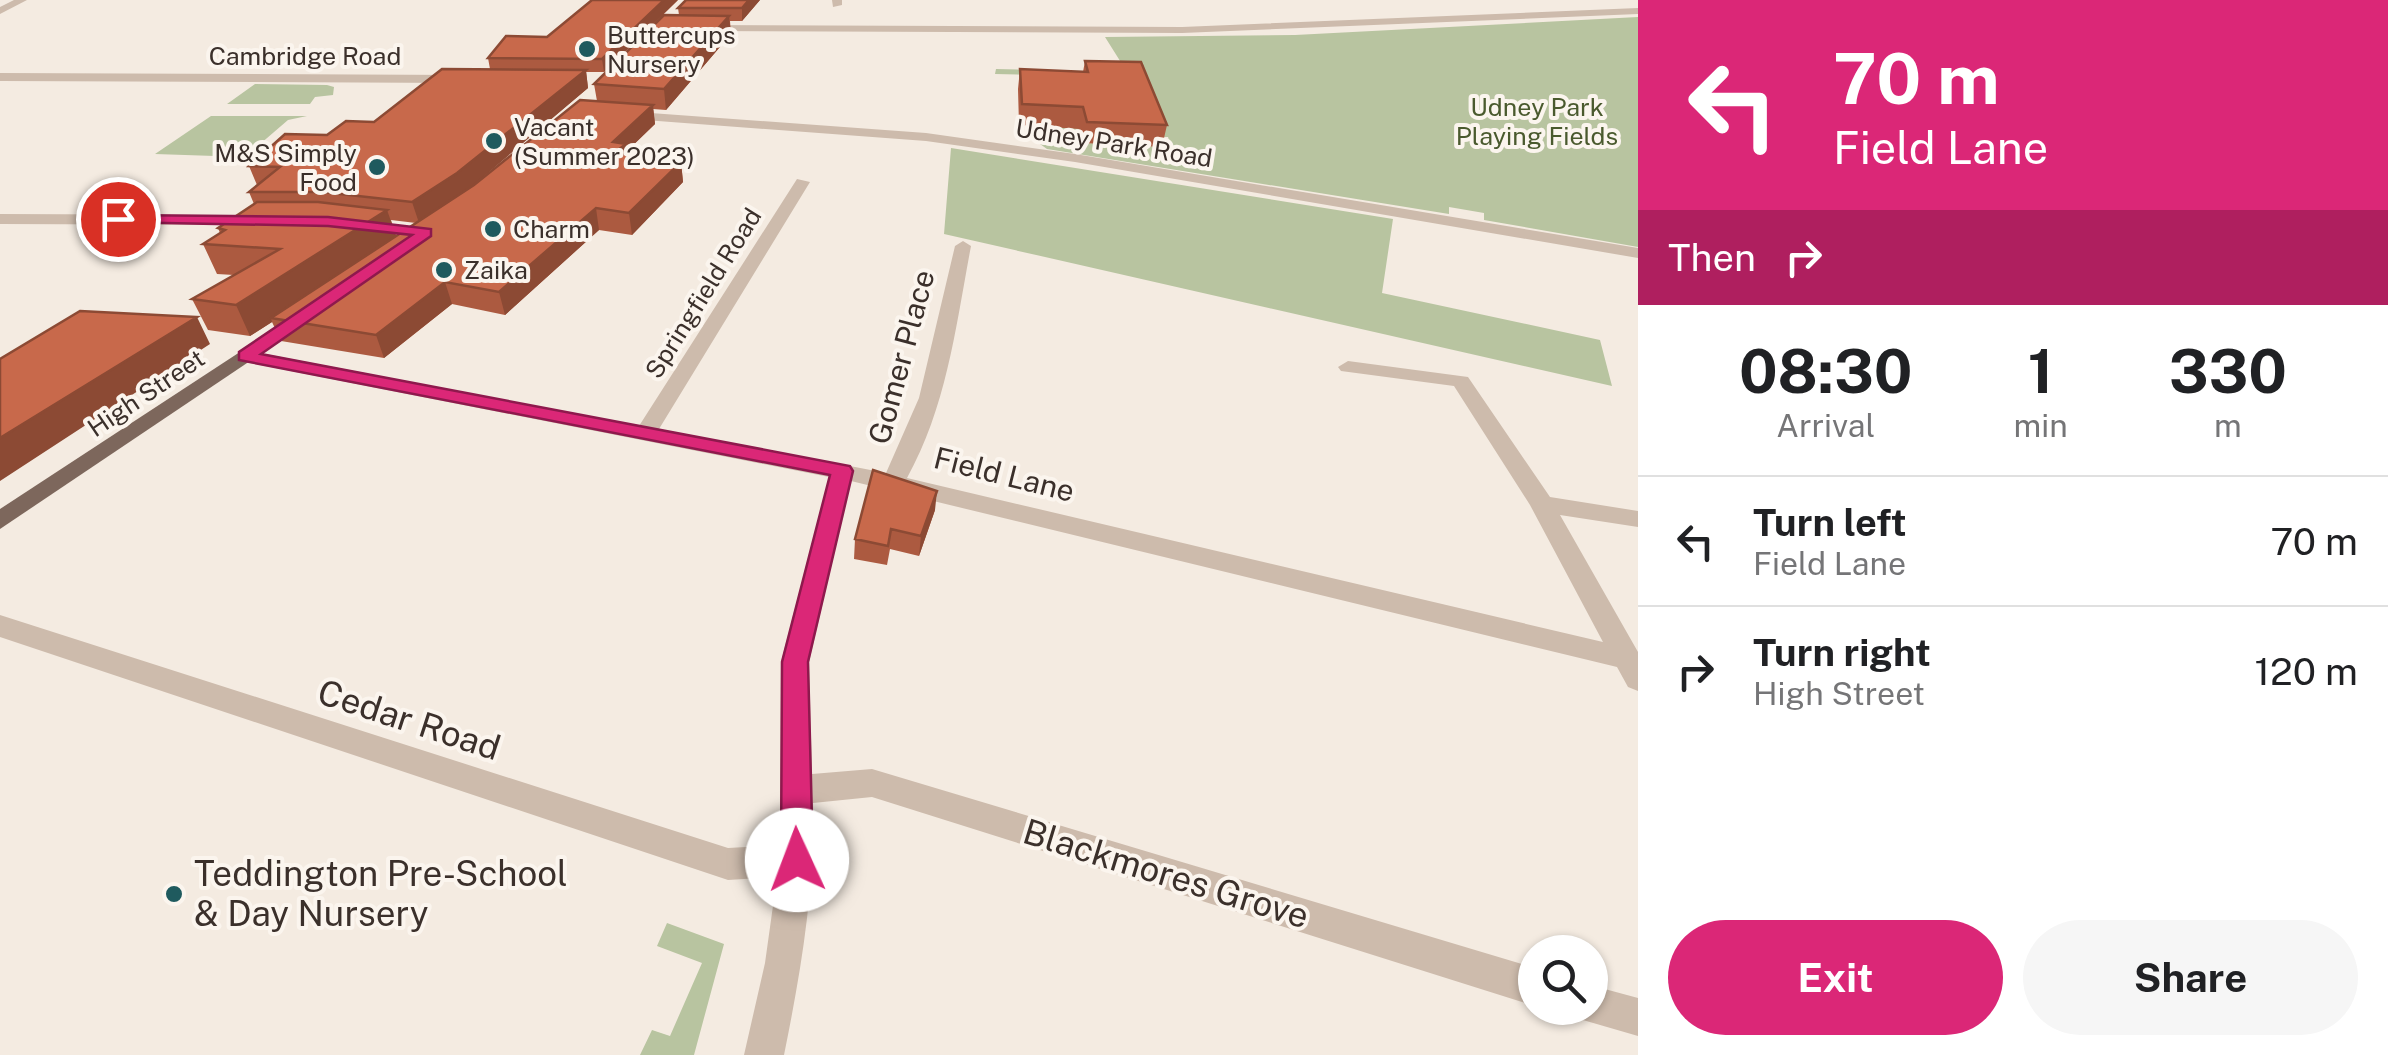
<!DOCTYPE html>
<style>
:root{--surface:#fff;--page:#f6f6f6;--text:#202124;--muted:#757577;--line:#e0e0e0;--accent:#db2777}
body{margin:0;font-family:"Public Sans",sans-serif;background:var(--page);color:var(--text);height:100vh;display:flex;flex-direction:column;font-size:38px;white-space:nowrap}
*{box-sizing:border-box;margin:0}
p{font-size:32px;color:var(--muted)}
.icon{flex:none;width:55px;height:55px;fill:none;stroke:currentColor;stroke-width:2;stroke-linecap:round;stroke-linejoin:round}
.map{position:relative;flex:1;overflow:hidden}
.panel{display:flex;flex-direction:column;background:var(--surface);width:750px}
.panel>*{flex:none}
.top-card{background:#db2777;color:#fff;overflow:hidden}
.controls{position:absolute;left:1518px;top:935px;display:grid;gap:20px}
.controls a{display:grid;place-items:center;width:90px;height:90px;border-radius:50%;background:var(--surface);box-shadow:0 2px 8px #0004;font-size:50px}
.pin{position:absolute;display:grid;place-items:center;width:85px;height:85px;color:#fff;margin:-42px;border:5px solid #fff;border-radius:50%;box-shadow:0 2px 10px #0007}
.me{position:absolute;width:110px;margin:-55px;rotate:358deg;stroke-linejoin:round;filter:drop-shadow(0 0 8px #0008)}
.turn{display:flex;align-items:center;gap:35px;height:210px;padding:0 30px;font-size:45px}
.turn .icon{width:130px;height:130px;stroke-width:2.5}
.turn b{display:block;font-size:70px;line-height:85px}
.then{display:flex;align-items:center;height:95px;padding:0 30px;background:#0003;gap:20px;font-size:38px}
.eta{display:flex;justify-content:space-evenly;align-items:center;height:170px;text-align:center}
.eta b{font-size:60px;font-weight:700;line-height:70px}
.cta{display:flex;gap:20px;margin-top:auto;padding:20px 30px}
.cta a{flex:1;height:115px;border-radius:60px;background:var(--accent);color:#fff;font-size:40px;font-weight:700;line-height:115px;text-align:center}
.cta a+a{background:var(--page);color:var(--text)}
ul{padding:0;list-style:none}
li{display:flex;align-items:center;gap:30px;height:130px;padding:0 30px;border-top:2px solid var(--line)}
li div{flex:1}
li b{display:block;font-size:38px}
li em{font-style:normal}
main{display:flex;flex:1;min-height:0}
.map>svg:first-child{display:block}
</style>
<main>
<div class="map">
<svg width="1638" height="1055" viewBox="0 0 1638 1055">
<rect width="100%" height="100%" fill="#f4ebe1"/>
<path fill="#b8c4a0" d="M 1638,17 L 1638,247 L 1484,220 L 1484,213 L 1449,207 L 1449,214 L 1047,149 L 1040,144 L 1044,136 L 1059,132 L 1049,125 L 1030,126 L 1093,122 L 1084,143 L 1171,146 L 1168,137 L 1158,137 L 1043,75 L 995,74 L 996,69 L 1127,72 L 1105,37 L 1295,35 Z
M 255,84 L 327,85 L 334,87 L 333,95 L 315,97 L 310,104 L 227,104 Z
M 211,116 L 307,116 L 288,120 L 245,157 L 155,154 Z
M 951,148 L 1393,219 L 1382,293 L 1600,340 L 1612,386 L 944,234 Z
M 667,923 L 724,944 L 694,1055 L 640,1055 L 652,1030 L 670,1036 L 702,963 L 657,946 Z"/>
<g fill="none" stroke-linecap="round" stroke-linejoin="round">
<path fill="#cdbbac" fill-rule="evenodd" d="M 14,0 L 27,0 L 0,14 L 0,7 Z
M 832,0 L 842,0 L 842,5 L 833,7 Z
M 1638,8 L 1638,14 L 1182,33 L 697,31 L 692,28 L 697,25 L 1182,27 Z
M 0,73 L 460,75 L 466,79 L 460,83 L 0,81 Z
M 623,111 L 926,133 L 1075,154 L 1638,248 L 1638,258 L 1075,162 L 926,141 L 618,118 L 618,112 Z
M 797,179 L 810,182 L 659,429 L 886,473 L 919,398 L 955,246 L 963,241 L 971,246 C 956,325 947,406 907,478 L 1603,642 L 1530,505 L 1454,386 L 1341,371 L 1338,367 L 1348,361 L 1468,377 L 1550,497 L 1638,511 L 1638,527 L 1560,515 L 1638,652 L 1638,691 L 1628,687 L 1617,667 L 851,481 L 809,662 L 812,774 L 872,769 L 1535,968 L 1535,1006 L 872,797 L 813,803 C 815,889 801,971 784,1055 L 744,1055 L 765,963 L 777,877 L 728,880 L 0,637 L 0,615 L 728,848 L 780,845 L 781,662 L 829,477 L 245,362 L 235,356 L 245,350 L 639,426 Z
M 0,214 L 265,215 L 273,220 L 265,225 L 0,224 Z
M 360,220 L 426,228 L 434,233 L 426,238 L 354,228 L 352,225 Z
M 1590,985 L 1638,998 L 1638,1036 L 1576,1018 L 1572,1008 L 1590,1008 Z"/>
<path fill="#7d675c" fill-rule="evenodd" d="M 304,310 L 311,312 L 311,320 L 0,529 L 0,509 Z"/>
</g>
<path fill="#ac5a40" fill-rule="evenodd" d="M 678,0 L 604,72 L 586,72 L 588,88 L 469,188 L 597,101 L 594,84 L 679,15 L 678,8 L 760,0 L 742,21 L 730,21 L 731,34 L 666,110 L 653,109 L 655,124 L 627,151 L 628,154 L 681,162 L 683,182 L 632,235 L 599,230 L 505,315 L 452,304 L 384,358 L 281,341 L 272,322 L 250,336 L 208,330 L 192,299 L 234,275 L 217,274 L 203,244 L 220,233 L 218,228 L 254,204 L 249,192 L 257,185 L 249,166 L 327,135 L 374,122 L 490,69 L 488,58 L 547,37 ZM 391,220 L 416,223 L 396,236 Z
M 1085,61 L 1167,125 L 1162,147 L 1083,143 L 1079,129 L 1019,125 L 1018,89 L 1020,69 L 1083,72 Z
M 935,510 L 919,556 L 890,549 L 887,565 L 854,559 L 855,539 Z"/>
<path fill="#8c4a34" d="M 664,0 L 678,0 L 604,72 L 602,59 Z
M 749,0 L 760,0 L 742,21 L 742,8 Z
M 729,16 L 731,34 L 666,110 L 664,89 Z
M 586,70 L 588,88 L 463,194 L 419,223 L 412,202 Z
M 653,105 L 655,124 L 627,151 L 629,163 L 617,172 L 613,142 Z
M 681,162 L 683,182 L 632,235 L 629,213 Z
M 596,208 L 599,230 L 505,315 L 499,292 Z
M 387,210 L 397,238 L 271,318 L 272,322 L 250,336 L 236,305 Z
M 445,282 L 452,304 L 384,358 L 376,335 Z
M 197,317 L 210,344 L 0,481 L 0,438 Z
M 937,491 L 935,510 L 919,556 L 921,536 Z"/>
<path fill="#c8694b" stroke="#8c4a34" stroke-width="2.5" d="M 592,0 L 664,0 L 602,59 L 488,58 L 506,36 L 547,37 Z
M 686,0 L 749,0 L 742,8 L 678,8 Z
M 664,15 L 729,16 L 664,89 L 594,84 Z
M 1085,61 L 1141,62 L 1167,125 L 1087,122 L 1083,107 L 1022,104 L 1020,69 L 1088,72 Z
M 442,69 L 586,70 L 457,173 L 412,202 L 322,192 L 249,192 L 280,167 L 249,166 L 285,134 L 327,135 L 346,121 L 374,122 Z
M 580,100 L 653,105 L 613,142 L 626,144 L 614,153 L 681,162 L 629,213 L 596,208 L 499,292 L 445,282 L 376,335 L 271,318 L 474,185 Z
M 257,202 L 318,202 L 387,210 L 236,305 L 192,299 L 280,249 L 203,244 L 225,230 L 218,228 Z
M 80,311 L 197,317 L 0,438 L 0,359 Z
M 873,470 L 937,491 L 921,536 L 891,529 L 888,546 L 855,539 Z"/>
<path fill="#db2777" stroke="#8e194d" stroke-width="2.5" d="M 118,215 L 328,217 L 431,229 L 431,236 L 261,354 L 850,466 L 853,471 L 808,662 L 813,860 L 808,870 L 797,875 L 786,870 L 781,860 L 782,662 L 830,475 L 239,360 L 239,352 L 412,235 L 328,226 L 113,222 L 113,216 Z"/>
<g fill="#1f5a5e" stroke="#fbf5ee" stroke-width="4">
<circle cx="587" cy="49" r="10"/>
<circle cx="494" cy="141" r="10"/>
<circle cx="377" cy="167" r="10"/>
<circle cx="493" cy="229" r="10"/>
<circle cx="444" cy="270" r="10"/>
<circle cx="174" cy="894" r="10"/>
</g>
<g text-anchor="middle" stroke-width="8" stroke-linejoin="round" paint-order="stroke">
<g font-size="25" fill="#3b302b" stroke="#fbf5ee" text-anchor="start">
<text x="607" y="44">Buttercups<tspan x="607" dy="29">Nursery</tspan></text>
<text x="514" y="136">Vacant<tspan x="514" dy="29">(Summer 2023)</tspan></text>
<text x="357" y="162" text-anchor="end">M&amp;S Simply<tspan x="357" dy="29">Food</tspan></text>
<text x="513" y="238">Charm</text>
<text x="464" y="279">Zaika</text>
</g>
<g font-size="25" fill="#3b302b" stroke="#fbf5ee">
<text x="305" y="65">Cambridge Road</text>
<text transform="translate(1114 143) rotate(9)" y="9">Udney Park Road</text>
<text transform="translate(703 293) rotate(-58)" y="9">Springfield Road</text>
<text transform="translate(146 393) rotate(-34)" y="9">High Street</text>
</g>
<g font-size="25" fill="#4a5a2e" stroke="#fbf5ee">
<text x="1537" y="116">Udney Park<tspan x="1537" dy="29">Playing Fields</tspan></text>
</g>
<g font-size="30" fill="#3b302b" stroke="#fbf5ee">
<text transform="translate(902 357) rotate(-75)" y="10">Gomer Place</text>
<text transform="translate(1004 475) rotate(14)" y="10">Field Lane</text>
</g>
<g font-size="35" fill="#3b302b" stroke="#fbf5ee">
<text transform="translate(409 720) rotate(18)" y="12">Cedar Road</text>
<text transform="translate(1166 874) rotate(17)" y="12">Blackmores Grove</text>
</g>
<g font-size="35" fill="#3b302b" stroke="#fbf5ee" text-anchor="start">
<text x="194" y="886">Teddington Pre-School<tspan x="194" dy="40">&amp; Day Nursery</tspan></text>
</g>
</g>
</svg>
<div class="controls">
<a><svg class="icon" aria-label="search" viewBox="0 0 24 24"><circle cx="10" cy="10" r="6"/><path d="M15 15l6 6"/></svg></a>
</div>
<div class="pin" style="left:118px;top:219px;background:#d93025"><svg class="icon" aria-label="arrive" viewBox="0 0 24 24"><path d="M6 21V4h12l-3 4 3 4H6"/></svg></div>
<svg class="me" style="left:797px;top:860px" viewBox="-20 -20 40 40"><circle r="19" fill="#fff"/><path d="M0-13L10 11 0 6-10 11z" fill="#db2777"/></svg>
</div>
<section class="panel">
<div class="top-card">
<div class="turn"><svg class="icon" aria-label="left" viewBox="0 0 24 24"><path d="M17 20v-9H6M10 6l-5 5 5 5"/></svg><div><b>70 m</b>Field Lane</div></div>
<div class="then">Then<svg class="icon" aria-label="right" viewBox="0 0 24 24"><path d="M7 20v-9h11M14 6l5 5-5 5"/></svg></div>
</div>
<div class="eta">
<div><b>08:30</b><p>Arrival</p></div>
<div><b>1</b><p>min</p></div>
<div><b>330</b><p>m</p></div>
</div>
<ul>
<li><svg class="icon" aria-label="left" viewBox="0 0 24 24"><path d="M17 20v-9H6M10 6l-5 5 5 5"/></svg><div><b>Turn left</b><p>Field Lane</p></div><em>70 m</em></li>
<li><svg class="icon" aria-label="right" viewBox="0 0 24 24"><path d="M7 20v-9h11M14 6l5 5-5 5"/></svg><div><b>Turn right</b><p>High Street</p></div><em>120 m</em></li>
</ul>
<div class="cta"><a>Exit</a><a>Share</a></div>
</section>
</main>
